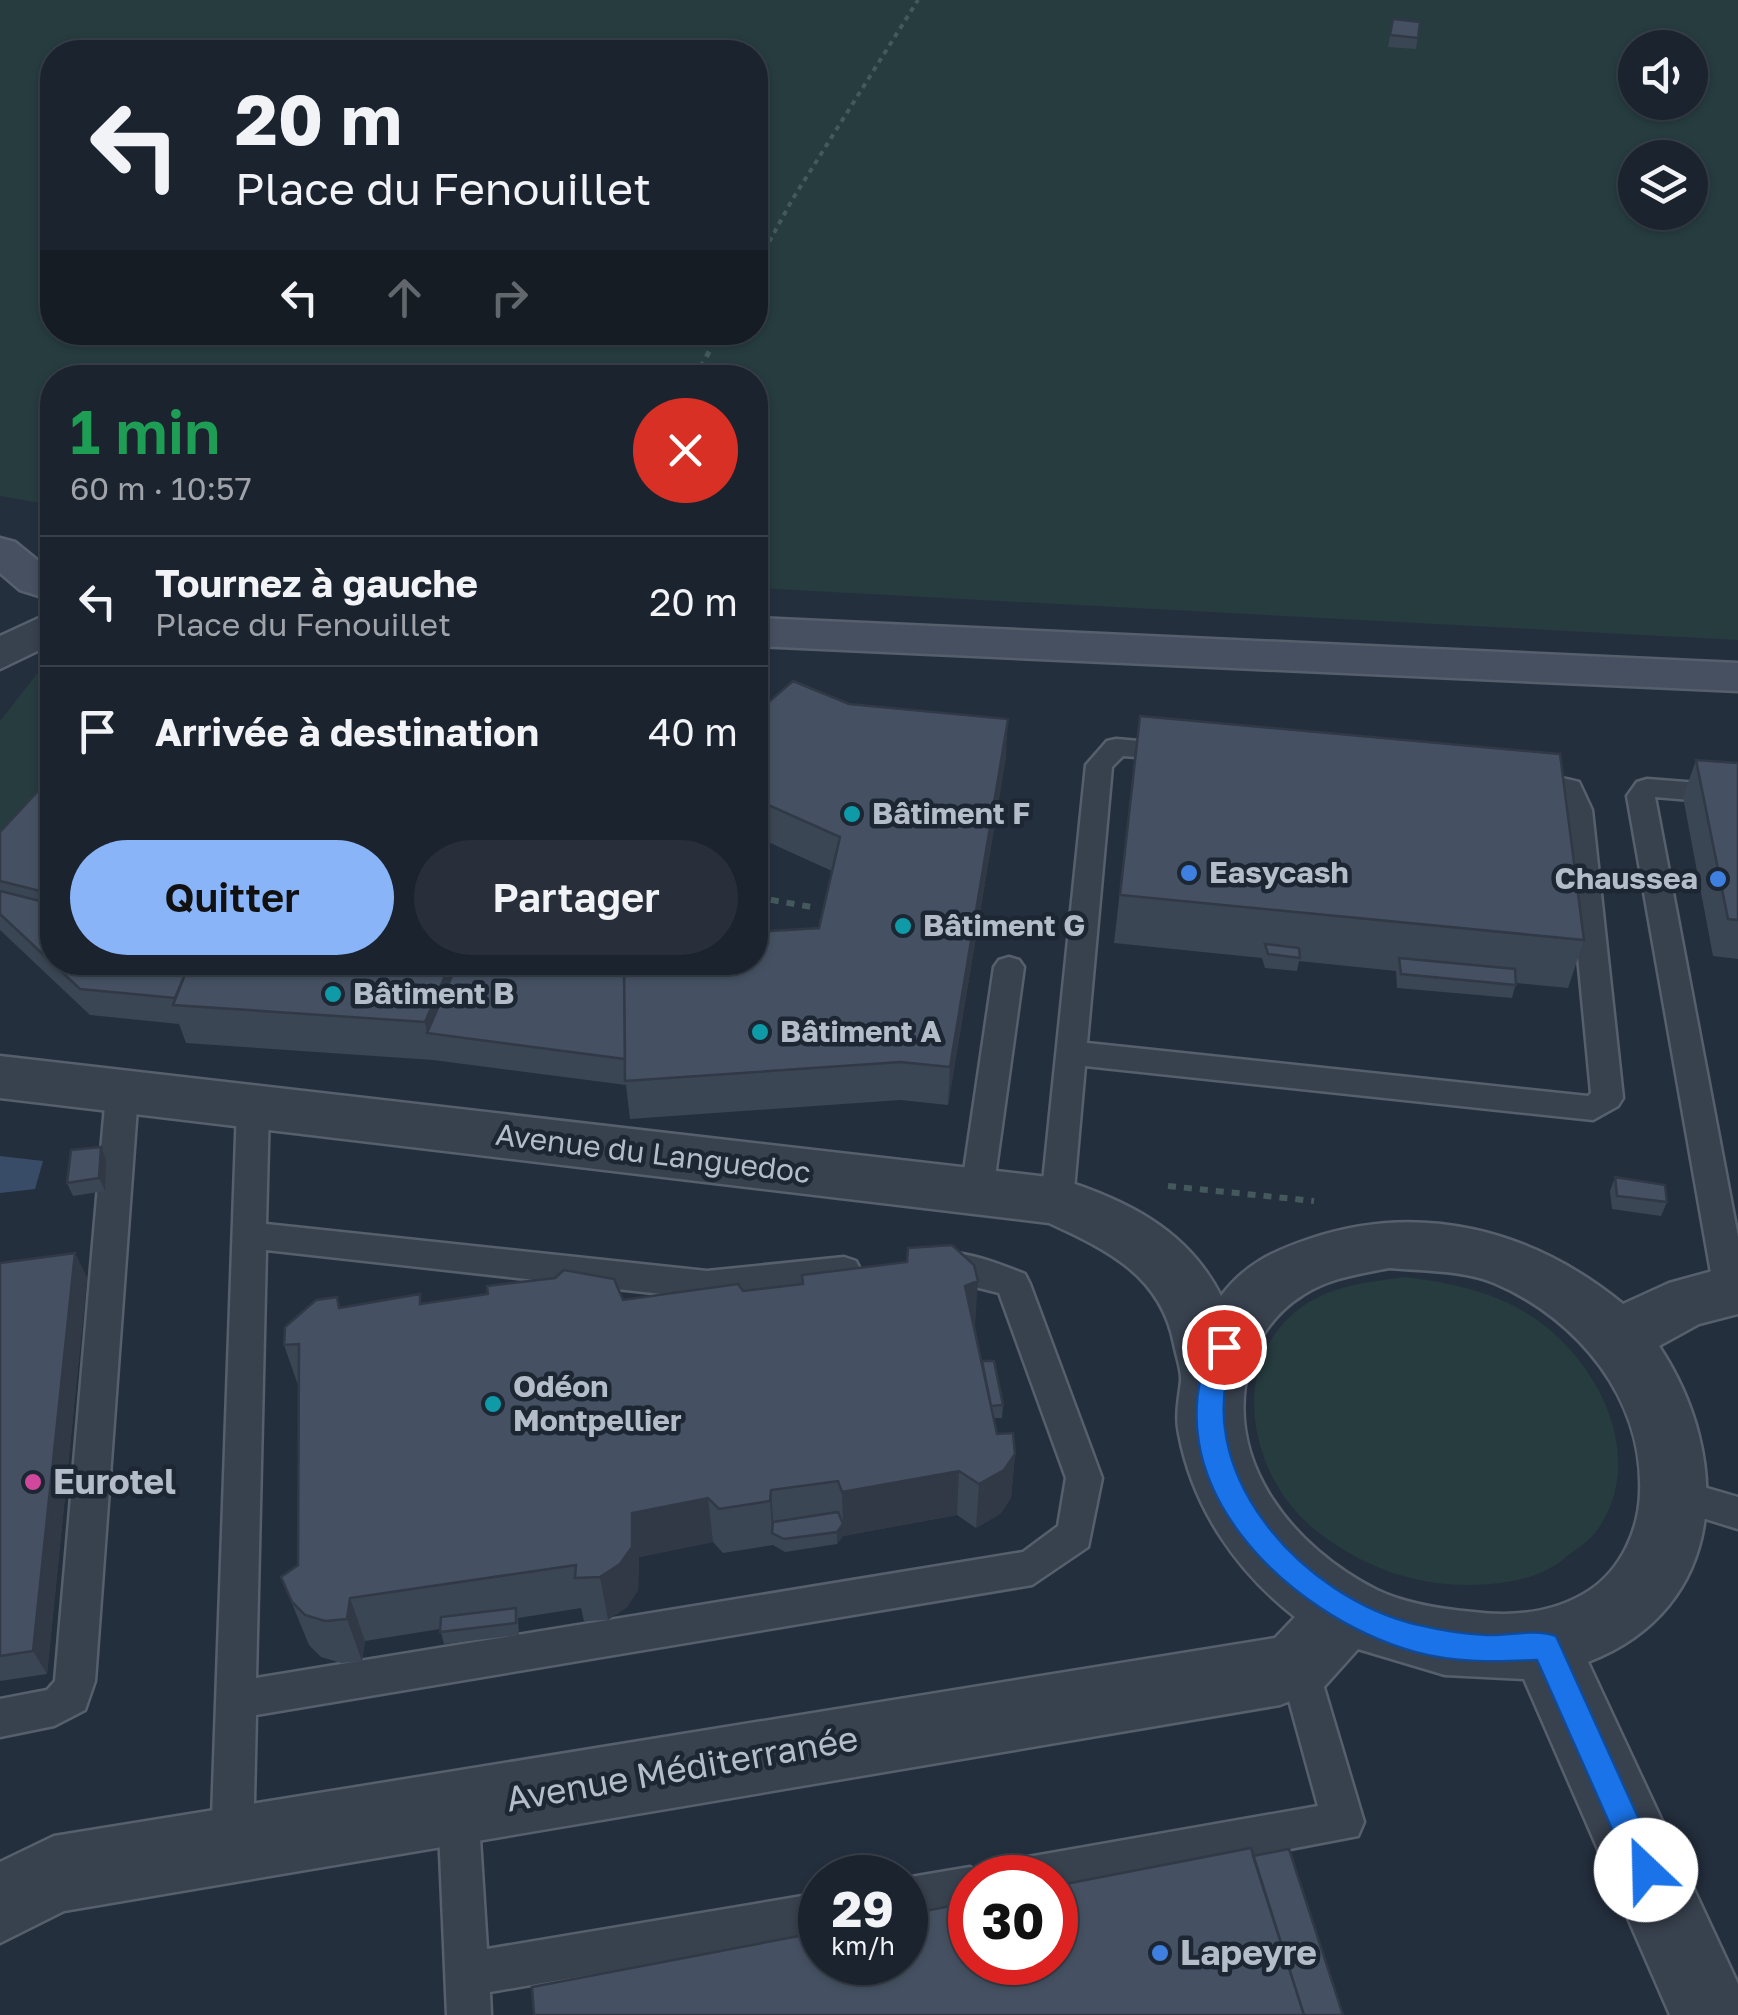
<!DOCTYPE html>
<html lang="fr">
<meta charset="utf-8">
<style>
:root{--surface:#1b232e;--page:#282f3a;--text:#f1f3f6;--muted:#a0a4aa;--line:#39404a;--accent:#8ab4f8}
body{margin:0;font-family:"Golos Text",sans-serif;background:var(--page);color:var(--text);height:100vh;display:flex;flex-direction:column;font-size:38px;white-space:nowrap}
*{box-sizing:border-box;margin:0}
p{font-size:32px;color:var(--muted)}
.icon{flex:none;width:55px;height:55px;fill:none;stroke:currentColor;stroke-width:2;stroke-linecap:round;stroke-linejoin:round}
.map{position:relative;flex:1;overflow:hidden}
.sheet{position:absolute;left:40px;top:365px;width:728px;height:610px;display:flex;flex-direction:column;background:var(--surface);border-radius:40px;box-shadow:0 2px 8px #0004,0 0 0 2px var(--line)}
.sheet>*{flex:none}
.hud{position:absolute;left:40px;top:40px;width:728px;height:305px;border-radius:40px;box-shadow:0 2px 8px #0004,0 0 0 2px var(--line);background:#1b232e;color:var(--text);overflow:hidden}
.controls{position:absolute;left:1618px;top:30px;display:grid;gap:20px}
.controls a{display:grid;place-items:center;width:90px;height:90px;border-radius:50%;background:var(--surface);box-shadow:0 2px 8px #0004,0 0 0 2px var(--line);font-size:50px}
.speed{position:absolute;left:798px;top:1855px;display:flex;gap:20px;font-size:50px;font-weight:700;text-align:center}
.speed>*{display:grid;place-content:center;width:130px;height:130px;border-radius:50%;background:var(--surface);box-shadow:0 2px 8px #0004,0 0 0 2px var(--line);line-height:1}
.speed small{font-size:25px;font-weight:400}
.speed .limit{border:15px solid #d22;background:#fff;color:#111}
.pin{position:absolute;display:grid;place-items:center;width:85px;height:85px;color:#fff;margin:-42px;border:5px solid #fff;border-radius:50%;box-shadow:0 2px 10px #0007}
.me{position:absolute;width:110px;margin:-55px;rotate:336deg;stroke-linejoin:round;filter:drop-shadow(0 0 8px #0008)}
.turn{display:flex;align-items:center;gap:35px;height:210px;padding:0 30px;font-size:45px}
.turn .icon{width:130px;height:130px;stroke-width:2.5}
.turn b{display:block;font-size:70px;line-height:85px}
.lanes{display:flex;align-items:center;height:95px;padding:0 30px;background:#0003;justify-content:center;gap:50px;direction:ltr}
.lanes .off{opacity:.35}
.round{display:grid;place-items:center;flex:none;width:105px;height:105px;border-radius:52px;background:var(--page)}
.overview{display:flex;align-items:center;justify-content:space-between;height:170px;padding:0 30px}
h1{font-size:60px;font-weight:600;line-height:75px;color:#1e9e55}
.button{display:flex;gap:20px;margin-top:auto;padding:20px 30px}
.button a{flex:1;height:115px;border-radius:60px;background:var(--accent);color:#111;font-size:40px;font-weight:600;line-height:115px;text-align:center}
.button a+a{background:var(--page);color:var(--text)}
ul{padding:0;list-style:none}
li{display:flex;align-items:center;gap:30px;height:130px;padding:0 30px;border-top:2px solid var(--line)}
li div{flex:1}
li b{display:block;font-size:38px}
li em{font-style:normal}
.map>svg:first-child{display:block}
</style>
<div class="map">
<svg width="1738" height="2015" viewBox="0 0 1738 2015">
<rect width="100%" height="100%" fill="#242f3e"/>
<path fill="#263c3f" fill-rule="evenodd" d="M 0,0 L 1738,0 L 1738,640 L 755,588 L 755,378 L 52,378 L 52,505 L 0,496 ZM 1635,48 L 1690,48 L 1690,102 L 1635,102 ZM 52,52 L 755,52 L 755,332 L 52,332 ZM 1635,158 L 1690,158 L 1690,212 L 1635,212 Z
M 47,661 L 52,662 L 52,790 L 0,863 L 0,721 Z
M 1405,1277 C 1443,1282 1478,1288 1514,1306 C 1591,1344 1654,1455 1595,1533 C 1588,1542 1575,1550 1566,1557 C 1540,1580 1500,1585 1466,1585 C 1413,1585 1362,1566 1319,1533 C 1249,1480 1224,1362 1303,1306 C 1333,1285 1370,1282 1405,1277 Z"/>
<path fill="#394c67" d="M 0,1156 L 43,1161 L 35,1189 L 0,1193 Z"/>
<g fill="none" stroke-linecap="round" stroke-linejoin="round">
<g stroke="#565f6c" stroke-width="5">
<path id="lane" d="M 1116,739 L 1175,744 L 1188,752 L 1175,760 L 1123,756 L 1112,767 L 1087,1043 L 1588,1096 L 1591,1093 L 1564,810 L 1559,796 L 1524,793 L 1511,784 C 1524,769 1560,777 1579,782 L 1592,810 L 1623,1098 L 1618,1106 L 1593,1120 L 1085,1066 L 1073,1201 L 1069,1210 L 1057,1214 L 1045,1210 L 1041,1201 L 1086,765 L 1107,741 Z
M 1647,779 L 1738,786 L 1738,804 L 1655,797 L 1738,1237 L 1738,1301 L 1719,1300 L 1714,1290 L 1627,796 L 1637,782 Z
M 1009,957 L 1019,960 L 1024,967 L 993,1191 L 988,1200 L 977,1204 L 966,1200 L 961,1191 L 994,967 L 999,960 Z
M 122,1082 L 133,1086 L 138,1094 L 95,1681 L 85,1710 L 54,1726 L 0,1737 L 0,1699 L 47,1690 L 55,1681 L 106,1094 L 111,1086 Z
M 253,1096 L 264,1100 L 269,1108 L 266,1224 L 707,1271 L 844,1257 L 856,1261 L 861,1271 L 856,1281 L 844,1285 L 707,1299 L 266,1250 L 256,1678 L 1023,1552 L 1058,1526 L 1066,1478 L 999,1293 L 927,1275 L 922,1265 L 927,1255 C 956,1246 997,1263 1025,1274 L 1030,1284 L 1102,1478 L 1088,1547 L 1032,1585 L 256,1715 L 253,1845 L 247,1860 L 232,1866 L 217,1860 L 211,1845 L 237,1108 L 242,1100 Z
M 1686,1482 L 1738,1497 L 1738,1529 L 1673,1509 L 1668,1498 L 1673,1487 Z
M 1298,1646 L 1312,1651 L 1317,1664 L 1364,1822 L 1358,1836 L 1055,1894 L 1055,1878 L 1007,1878 L 1013,1863 L 1028,1857 L 1318,1806 L 1279,1664 L 1284,1651 Z
M 458,1787 L 472,1793 L 478,1807 L 487,1949 L 820,1893 L 820,1935 L 490,1992 L 491,2015 L 447,2015 L 438,1807 L 444,1793 Z
M 970,1867 L 987,1878 L 970,1878 L 970,1909 L 905,1920 L 905,1878 Z"/>
</g>
<g stroke="#565f6c" stroke-width="5">
<path id="street" d="M 52,612 L 52,644 L 0,669 L 0,636 Z
M 0,1056 L 1057,1178 C 1126,1200 1187,1229 1221,1296 C 1244,1265 1273,1251 1309,1239 C 1421,1201 1533,1230 1623,1304 L 1669,1283 L 1738,1264 L 1738,1314 L 1699,1324 L 1659,1346 C 1733,1458 1728,1608 1588,1662 L 1738,1984 L 1738,2015 L 1670,2015 L 1524,1679 L 1445,1675 L 1358,1649 L 1323,1688 L 1280,1705 L 64,1911 L 0,1943 L 0,1862 L 54,1836 L 1275,1638 L 1295,1617 C 1236,1571 1193,1508 1179,1434 C 1175,1416 1179,1399 1181,1381 C 1182,1371 1176,1355 1174,1344 C 1161,1276 1108,1250 1049,1223 L 0,1098 ZM 1389,1268 C 1422,1271 1463,1270 1494,1283 C 1579,1319 1644,1400 1640,1493 C 1639,1530 1621,1569 1590,1590 C 1555,1613 1513,1617 1473,1612 C 1441,1609 1406,1604 1377,1590 C 1294,1548 1223,1463 1249,1366 C 1257,1338 1277,1311 1303,1295 C 1329,1278 1359,1274 1389,1268 Z"/>
</g>
<g stroke="#565f6c" stroke-width="5">
<path id="secondary" d="M 0,538 L 15,542 L 52,572 L 52,600 L 20,590 L 0,573 Z
M 755,618 L 1738,663 L 1738,691 L 755,646 Z"/>
</g>
<path stroke="#44595c" stroke-width="4" stroke-dasharray="5 5" stroke-linecap="butt" d="M 755,268 L 792,200 L 918,0
M 718,335 L 720,332"/>
<path stroke="#44595c" stroke-width="5" stroke-dasharray="6 6" stroke-linecap="butt" d="M 695,378 L 719,333"/>
<path stroke="#44595c" stroke-width="6" stroke-dasharray="8 8" stroke-linecap="butt" d="M 755,897 L 817,908
M 1168,1186 L 1314,1201"/>
<use href="#lane" fill="#38414e" fill-rule="evenodd"/>
<use href="#street" fill="#38414e" fill-rule="evenodd"/>
<use href="#secondary" fill="#465061" fill-rule="evenodd"/>
</g>
<path fill="#3b4654" d="M 1393,19 L 1420,22 L 1416,49 L 1388,47 Z
M 849,704 L 1006,756 L 948,1105 L 900,1100 L 630,1119 L 626,1085 L 433,1060 L 186,1043 L 179,1024 L 90,1015 L 0,930 L 0,832 L 52,776 L 52,962 L 755,962 L 819,928 L 832,871 L 755,836 L 755,705 Z
M 1140,716 L 1584,940 L 1568,988 L 1516,983 L 1512,998 L 1397,988 L 1396,971 L 1299,961 L 1297,971 L 1265,968 L 1262,958 L 1114,943 Z
M 1696,760 L 1738,763 L 1738,959 L 1713,956 L 1683,797 Z
M 106,1160 L 105,1191 L 73,1196 L 67,1183 Z
M 1615,1177 L 1667,1202 L 1661,1216 L 1612,1209 L 1610,1191 Z
M 75,1253 L 87,1278 L 47,1674 L 0,1681 L 0,1263 Z
M 802,1275 L 975,1327 L 982,1361 L 1003,1405 L 1002,1418 L 994,1418 L 997,1434 L 1015,1454 L 1011,1498 L 1000,1514 L 976,1528 L 957,1515 L 843,1536 L 837,1544 L 785,1552 L 773,1545 L 723,1553 L 713,1542 L 639,1557 L 638,1590 L 627,1607 L 608,1620 L 584,1621 L 581,1608 L 518,1618 L 519,1635 L 444,1644 L 440,1629 L 365,1641 L 362,1661 L 341,1663 L 321,1657 L 309,1645 L 281,1577 L 298,1565 L 299,1388 L 284,1345 L 337,1297 L 340,1307 L 422,1303 L 623,1300 L 743,1291 L 802,1284 Z"/>
<path fill="#303945" d="M 1008,719 L 1006,756 L 948,1105 L 950,1067 Z
M 451,962 L 475,962 L 427,1033 L 425,1022 Z
M 101,1147 L 106,1160 L 105,1191 L 99,1178 Z
M 75,1253 L 87,1278 L 47,1674 L 33,1651 Z
M 978,1281 L 975,1327 L 963,1332 L 965,1286 Z
M 1015,1454 L 1011,1498 L 1000,1514 L 976,1528 L 979,1484 Z
M 959,1471 L 957,1515 L 843,1536 L 837,1544 L 837,1532 L 843,1524 L 842,1492 Z
M 771,1490 L 774,1534 L 772,1533 L 773,1545 L 770,1501 Z
M 708,1498 L 713,1542 L 639,1557 L 638,1590 L 627,1607 L 608,1620 L 600,1577 L 632,1513 Z
M 350,1598 L 365,1641 L 362,1661 L 347,1619 Z"/>
<path fill="#455162" stroke="#303945" stroke-width="2.5" d="M 1393,19 L 1420,22 L 1418,38 L 1390,35 Z
M 793,681 L 849,704 L 1008,719 L 950,1067 L 900,1062 L 625,1081 L 624,962 L 755,962 L 755,932 L 819,928 L 840,837 L 755,799 L 755,714 Z
M 755,705 L 764,706 L 755,714 Z
M 1140,716 L 1560,754 L 1584,940 L 1120,895 Z
M 1696,760 L 1738,763 L 1738,920 L 1728,919 Z
M 52,776 L 52,894 L 0,881 L 0,832 Z
M 0,891 L 52,904 L 52,962 L 190,962 L 175,998 L 80,989 L 0,914 Z
M 1265,944 L 1299,948 L 1300,958 L 1268,954 Z
M 1399,958 L 1515,969 L 1516,985 L 1401,974 Z
M 190,962 L 451,962 L 425,1022 L 173,1005 Z
M 458,962 L 624,962 L 625,1059 L 427,1033 Z
M 101,1147 L 99,1178 L 67,1183 L 71,1150 Z
M 1615,1177 L 1665,1185 L 1667,1202 L 1617,1196 Z
M 952,1245 L 974,1265 L 978,1281 L 965,1286 L 997,1434 L 1013,1433 L 1015,1454 L 1004,1470 L 979,1484 L 959,1471 L 842,1492 L 838,1481 L 771,1490 L 770,1501 L 719,1509 L 708,1498 L 632,1513 L 632,1547 L 620,1564 L 600,1577 L 575,1578 L 576,1565 L 350,1598 L 347,1619 L 325,1621 L 305,1615 L 292,1602 L 281,1577 L 298,1565 L 299,1344 L 284,1345 L 285,1327 L 316,1300 L 337,1297 L 339,1308 L 420,1294 L 420,1304 L 488,1294 L 487,1286 L 555,1278 L 564,1270 L 614,1279 L 623,1300 L 738,1284 L 743,1291 L 803,1284 L 802,1275 L 907,1262 L 908,1248 Z
M 75,1253 L 33,1651 L 0,1656 L 0,1263 Z
M 982,1361 L 994,1361 L 1003,1405 L 991,1406 Z
M 838,1512 L 843,1524 L 837,1532 L 784,1539 L 772,1533 L 773,1522 Z
M 516,1608 L 516,1623 L 440,1632 L 441,1617 Z
M 1251,1848 L 1304,2015 L 534,2015 L 532,1987 L 820,1932 L 820,1962 L 905,1962 L 905,1915 L 970,1902 L 970,1962 L 1055,1962 L 1055,1886 Z
M 1289,1849 L 1343,2015 L 1304,2015 L 1253,1856 Z"/>
<path fill="#1a73e8" stroke="#114b97" stroke-width="2.5" d="M 1224,1336 L 1237,1347 C 1183,1468 1303,1599 1419,1625 C 1440,1630 1465,1634 1487,1635 C 1510,1636 1534,1628 1556,1636 L 1657,1859 L 1662,1870 L 1657,1881 L 1646,1886 L 1635,1881 L 1537,1660 C 1497,1662 1454,1663 1415,1652 C 1287,1616 1145,1479 1215,1339 Z"/>
<g fill="#0f9aa8" stroke="#1d2633" stroke-width="4">
<circle cx="852" cy="814" r="10"/>
<circle cx="903" cy="926" r="10"/>
<circle cx="333" cy="994" r="10"/>
<circle cx="760" cy="1032" r="10"/>
<circle cx="493" cy="1404" r="10"/>
</g>
<g fill="#3f7fe0" stroke="#1d2633" stroke-width="4">
<circle cx="1189" cy="873" r="10"/>
<circle cx="1718" cy="879" r="10"/>
<circle cx="1160" cy="1953" r="10"/>
</g>
<circle fill="#d1479c" stroke="#1d2633" stroke-width="4" cx="33" cy="1482" r="10"/>
<g text-anchor="middle" stroke-width="9" stroke-linejoin="round" paint-order="stroke">
<g font-size="30" font-weight="bold" fill="#b4bcc9" stroke="#1d2633" text-anchor="start">
<text x="872" y="824">Bâtiment F</text>
<text x="1209" y="883">Easycash</text>
<text x="1698" y="889" text-anchor="end">Chaussea</text>
<text x="923" y="936">Bâtiment G</text>
<text x="353" y="1004">Bâtiment B</text>
<text x="780" y="1042">Bâtiment A</text>
<text x="513" y="1397">Odéon<tspan x="513" dy="34">Montpellier</tspan></text>
</g>
<g font-size="30" fill="#b4bcc9" stroke="#1d2633">
<text transform="translate(653 1154) rotate(7)" y="10">Avenue du Languedoc</text>
</g>
<g font-size="35" font-weight="bold" fill="#b4bcc9" stroke="#1d2633" text-anchor="start">
<text x="53" y="1494">Eurotel</text>
<text x="1180" y="1965">Lapeyre</text>
</g>
<g font-size="35" fill="#b4bcc9" stroke="#1d2633">
<text transform="translate(682 1769) rotate(-10)" y="12">Avenue Méditerranée</text>
</g>
</g>
</svg>
<div class="controls">
<a><svg class="icon" aria-label="sound" viewBox="0 0 24 24"><path d="M4 9h4l5-4v14l-5-4H4zM17 9q2 3 0 6"/></svg></a>
<a><svg class="icon" aria-label="layers" viewBox="0 0 24 24"><path d="M12 4l9 5-9 5-9-5zM3 14l9 5 9-5"/></svg></a>
</div>
<div class="speed"><div>29<small>km/h</small></div><div class="limit">30</div></div>
<div class="pin" style="left:1224px;top:1347px;background:#d93025"><svg class="icon" aria-label="arrive" viewBox="0 0 24 24"><path d="M6 21V4h12l-3 4 3 4H6"/></svg></div>
<svg class="me" style="left:1646px;top:1870px" viewBox="-20 -20 40 40"><circle r="19" fill="#fff"/><path d="M0-13L10 11 0 6-10 11z" fill="#1a73e8"/></svg>
<div class="hud">
<div class="turn"><svg class="icon" aria-label="left" viewBox="0 0 24 24"><path d="M17 20v-9H6M10 6l-5 5 5 5"/></svg><div><b>20 m</b>Place du Fenouillet</div></div>
<div class="lanes"><svg class="icon" aria-label="left" viewBox="0 0 24 24"><path d="M17 20v-9H6M10 6l-5 5 5 5"/></svg><svg class="icon off" aria-label="ahead" viewBox="0 0 24 24"><path d="M12 20V5M6 11l6-6 6 6"/></svg><svg class="icon off" aria-label="right" viewBox="0 0 24 24"><path d="M7 20v-9h11M14 6l5 5-5 5"/></svg></div>
</div>
<section class="sheet">
<div class="overview"><div><h1>1 min</h1><p>60 m · 10:57</p></div><a class="round" style="background:#d93025;color:#fff"><svg class="icon" aria-label="close" viewBox="0 0 24 24"><path d="M6 6l12 12M18 6L6 18"/></svg></a></div>
<ul>
<li><svg class="icon" aria-label="left" viewBox="0 0 24 24"><path d="M17 20v-9H6M10 6l-5 5 5 5"/></svg><div><b>Tournez à gauche</b><p>Place du Fenouillet</p></div><em>20 m</em></li>
<li><svg class="icon" aria-label="arrive" viewBox="0 0 24 24"><path d="M6 21V4h12l-3 4 3 4H6"/></svg><div><b>Arrivée à destination</b></div><em>40 m</em></li>
</ul>
<div class="button"><a>Quitter</a><a>Partager</a></div>
</section>
</div>
